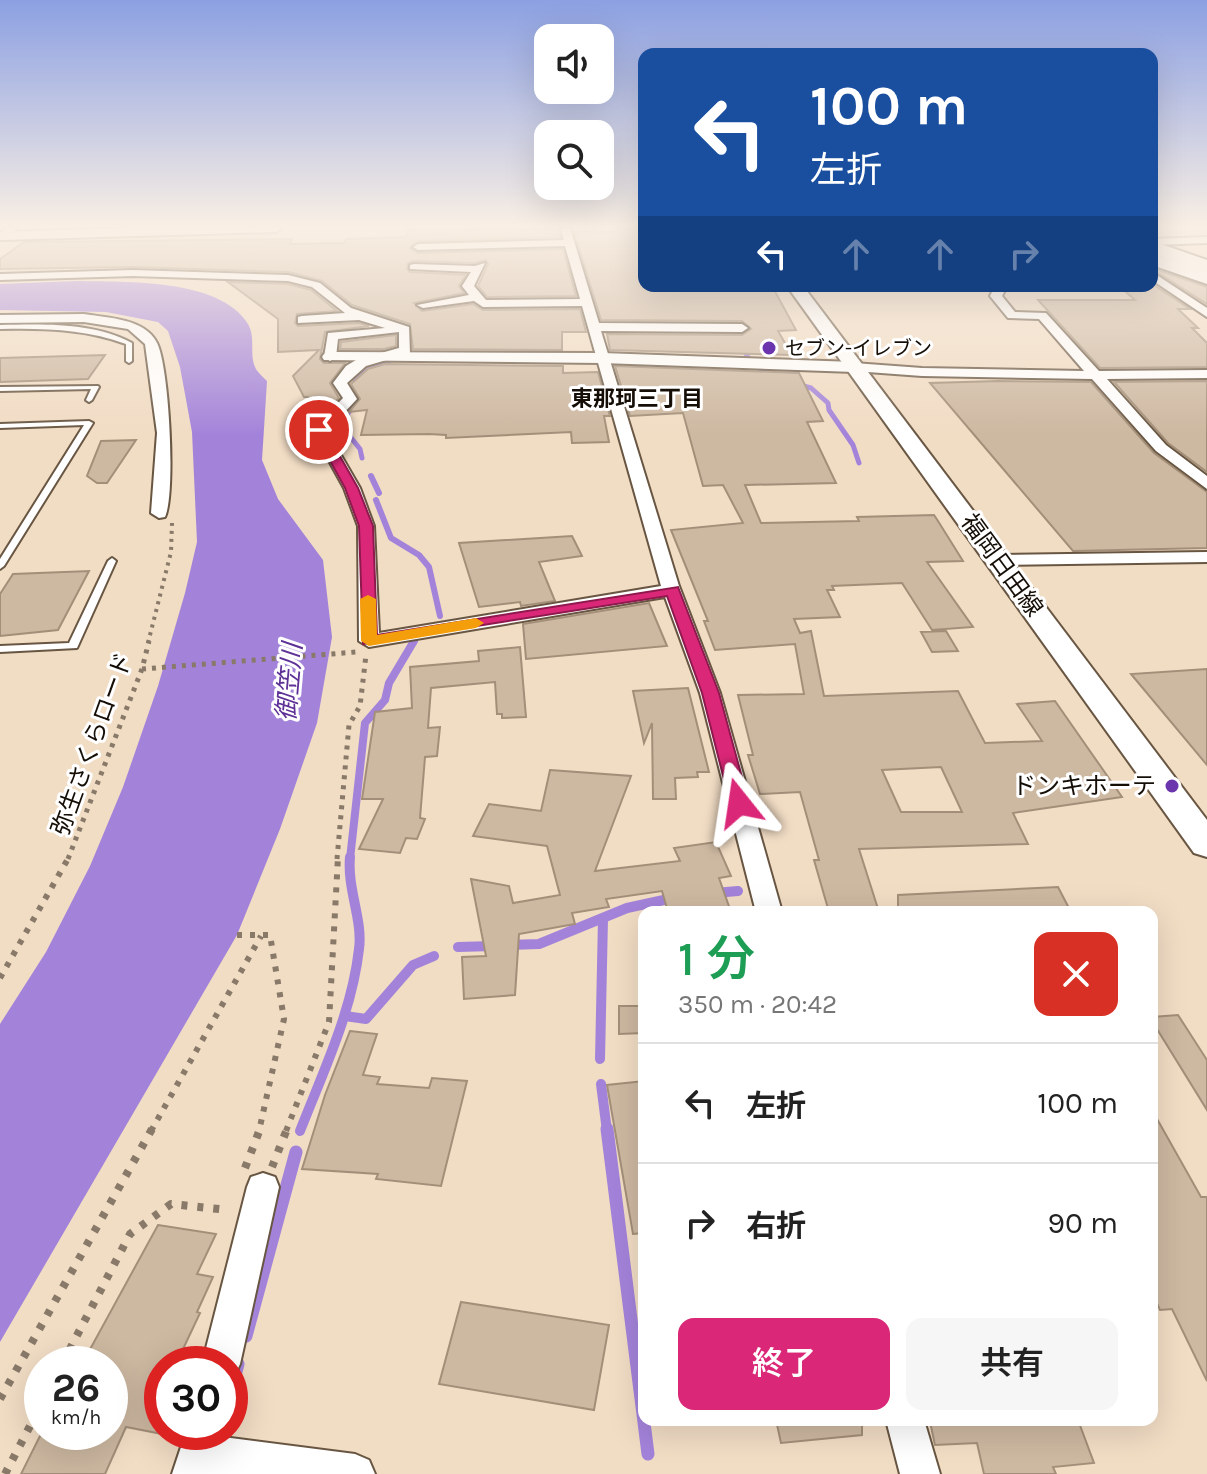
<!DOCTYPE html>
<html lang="ja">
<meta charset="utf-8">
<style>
:root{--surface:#fff;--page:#f6f6f6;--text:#222;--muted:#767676;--line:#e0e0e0;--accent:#db2777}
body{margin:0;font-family:Karla,"Noto Sans JP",sans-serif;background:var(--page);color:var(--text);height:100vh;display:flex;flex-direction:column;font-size:30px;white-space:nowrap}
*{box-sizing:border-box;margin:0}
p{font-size:26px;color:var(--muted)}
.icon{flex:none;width:44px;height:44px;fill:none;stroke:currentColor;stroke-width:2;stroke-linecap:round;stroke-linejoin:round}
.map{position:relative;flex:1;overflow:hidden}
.details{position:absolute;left:638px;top:906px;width:520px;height:520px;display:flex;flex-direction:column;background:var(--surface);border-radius:16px;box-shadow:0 8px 32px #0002}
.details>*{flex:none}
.guide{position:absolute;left:638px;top:48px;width:520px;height:244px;border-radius:16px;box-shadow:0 8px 32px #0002;background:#1a4fa0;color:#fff;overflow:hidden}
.tools{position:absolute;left:534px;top:24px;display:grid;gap:16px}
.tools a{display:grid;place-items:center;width:80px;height:80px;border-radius:16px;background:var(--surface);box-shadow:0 8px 32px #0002;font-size:40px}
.speed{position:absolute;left:24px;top:1346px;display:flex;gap:16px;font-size:40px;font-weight:700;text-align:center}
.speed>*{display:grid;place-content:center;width:104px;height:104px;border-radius:50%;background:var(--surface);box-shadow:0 8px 32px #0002;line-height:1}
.speed small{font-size:20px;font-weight:400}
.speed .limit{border:12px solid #d22;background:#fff;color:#111}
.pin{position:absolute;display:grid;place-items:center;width:68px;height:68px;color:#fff;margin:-34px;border:4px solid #fff;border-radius:50%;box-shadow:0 2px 8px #0007}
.me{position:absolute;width:88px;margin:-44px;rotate:345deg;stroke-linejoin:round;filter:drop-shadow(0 0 6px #0008)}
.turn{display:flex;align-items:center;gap:28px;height:168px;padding:0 40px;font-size:36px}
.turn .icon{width:104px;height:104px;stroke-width:2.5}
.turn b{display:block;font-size:56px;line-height:68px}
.lanes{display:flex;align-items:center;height:76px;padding:0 40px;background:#0003;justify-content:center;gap:40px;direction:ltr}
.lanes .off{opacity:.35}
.round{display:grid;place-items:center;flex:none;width:84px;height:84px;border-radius:16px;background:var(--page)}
.headline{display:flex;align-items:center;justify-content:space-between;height:136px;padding:0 40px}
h1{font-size:48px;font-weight:600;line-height:60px;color:#1e9e55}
.primary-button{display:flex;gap:16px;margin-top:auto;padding:16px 40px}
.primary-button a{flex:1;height:92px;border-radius:16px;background:var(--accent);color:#fff;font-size:32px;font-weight:600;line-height:92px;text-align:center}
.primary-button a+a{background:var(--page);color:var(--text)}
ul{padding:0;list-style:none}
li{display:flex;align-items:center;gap:24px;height:120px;padding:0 40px;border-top:2px solid var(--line)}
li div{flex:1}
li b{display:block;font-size:30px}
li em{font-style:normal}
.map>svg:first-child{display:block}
</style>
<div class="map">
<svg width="1207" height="1474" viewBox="0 0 1207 1474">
<rect width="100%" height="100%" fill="#f1dcc4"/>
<path fill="#a383da" d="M 77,281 C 124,282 220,278 248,324 C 256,338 249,354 255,367 C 257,372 264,378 267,381 L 262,460 L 278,499 L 323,560 L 332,637 L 317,723 L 280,829 L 237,935 L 0,1342 L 0,1024 L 46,952 L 90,866 L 123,787 L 158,686 L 185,593 L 197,542 L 192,432 L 180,367 L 168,331 L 158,322 L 106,312 L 0,310 L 0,284 Z"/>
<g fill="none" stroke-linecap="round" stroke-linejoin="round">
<path stroke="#a383da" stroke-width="4" d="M 749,337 L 752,318"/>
<path stroke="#a383da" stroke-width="5" d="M 750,335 L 742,347 L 752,364 L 772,376
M 796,384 L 811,388 L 828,403 L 829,410 L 853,445 L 859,463
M 362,458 L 360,449 L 341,425 L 358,397 L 355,381 L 363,372 L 389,361"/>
<path stroke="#a383da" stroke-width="6" d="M 371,476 L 379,493
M 376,500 L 391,538 L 419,555 L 429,567 L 440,616
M 413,643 L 418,635"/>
<path stroke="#a383da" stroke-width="8" d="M 350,859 L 365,723 L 385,700 L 389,683 L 414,641"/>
<path stroke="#a383da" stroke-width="10" d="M 715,893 L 738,891
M 507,945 L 539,944 L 627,908 L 673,898
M 458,947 L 494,946
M 345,1016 L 366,1019 L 413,965 L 434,956
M 600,1059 L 603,919
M 601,1084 L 607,1131
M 300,1131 C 323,1072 352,1012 359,949 C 363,920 347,889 350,857"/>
<path stroke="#a383da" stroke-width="13" d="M 607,1129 L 648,1454
M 246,1336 L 296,1152
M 230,1394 L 238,1364"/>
</g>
<path fill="#cdb8a1" stroke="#a38f79" stroke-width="2" fill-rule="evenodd" d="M 554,228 L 560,237 L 418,241 L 410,248 L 418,253 L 563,249 L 576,296 L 487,297 L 478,286 L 488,264 L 486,260 L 475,263 L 413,261 L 408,263 L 407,269 L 410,272 L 466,275 L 459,286 L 464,293 L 414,303 L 422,311 L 473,304 L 483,310 L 580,309 L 586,332 L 562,332 L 562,350 L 413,349 L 410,324 L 352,305 L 322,281 L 289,272 L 133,267 L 0,269 L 0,259 L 24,242 L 292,239 L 290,244 L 345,243 L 346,239 L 406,237 L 407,230 Z
M 617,228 L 644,228 L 644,286 L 772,286 L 796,330 L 778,331 L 792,355 L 610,350 L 607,334 L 742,335 L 751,329 L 742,321 L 601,320 L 574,232 L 618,232 Z
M 1152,268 L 1207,287 L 1207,304 L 1152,269 Z
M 228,282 L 288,284 L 311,290 L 337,311 L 297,314 L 295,323 L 298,326 L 359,323 L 369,326 L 325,332 L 320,359 L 324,363 L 345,363 L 330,383 L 339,398 L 321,416 L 308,397 L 304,397 L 293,376 L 319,350 L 278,352 L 278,319 Z
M 1152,284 L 1190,309 L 1178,309 L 1198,328 L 1192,328 L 1207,343 L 1207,367 L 1100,368 L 1038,300 L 1135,300 L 1119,286 Z
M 396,335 L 396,346 L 384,349 L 340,349 L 341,342 Z
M 105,355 L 88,379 L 0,382 L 0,358 Z
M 385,364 L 563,366 L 563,373 L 598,372 L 610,416 L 604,416 L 609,442 L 572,443 L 571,432 L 446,438 L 446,435 L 429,434 L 361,435 L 367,410 L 349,412 L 360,399 L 351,384 L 368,369 Z
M 615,366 L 799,373 L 823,421 L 807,422 L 836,483 L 745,485 L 761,523 L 859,521 L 857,517 L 934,515 L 938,521 L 963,561 L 927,562 L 973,627 L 932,630 L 902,583 L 832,586 L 834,590 L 827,590 L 840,617 L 794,619 L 800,633 L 811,631 L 824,696 L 958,691 L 985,743 L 1042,741 L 1017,704 L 1055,701 L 1122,797 L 1013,813 L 1028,844 L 859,849 L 879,912 L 829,912 L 814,860 L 819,860 L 800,792 L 760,794 L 748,755 L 753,755 L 738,695 L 804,694 L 795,644 L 715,650 L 704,621 L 708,621 L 671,530 L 743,523 L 723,485 L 703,486 L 683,413 L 630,416 ZM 941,767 L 962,812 L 901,812 L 882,770 Z
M 998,381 L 1091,382 L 1154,453 L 1207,492 L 1207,548 L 1073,551 L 930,383 Z
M 1207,381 L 1207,472 L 1168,443 L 1114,382 Z
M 136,440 L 107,483 L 97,483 L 87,476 L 101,441 Z
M 572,536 L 582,556 L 539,562 L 555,601 L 521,606 L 520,602 L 479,607 L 459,543 Z
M 89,571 L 58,630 L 0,636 L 0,594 L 13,574 Z
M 649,603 L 667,646 L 526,659 L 523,624 Z
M 946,631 L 958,651 L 932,652 L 921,632 Z
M 520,647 L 526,717 L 502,718 L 502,714 L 497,714 L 495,682 L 431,688 L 428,728 L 440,727 L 437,756 L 425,757 L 420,818 L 425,819 L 417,839 L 406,838 L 400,853 L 359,849 L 383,799 L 362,799 L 375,712 L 412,708 L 410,667 L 479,661 L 478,651 Z
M 1207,669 L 1207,765 L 1131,674 Z
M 688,688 L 709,772 L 697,772 L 698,777 L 675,778 L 676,799 L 653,799 L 652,723 L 644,743 L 633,691 Z
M 550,770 L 631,776 L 595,871 L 680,861 L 674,848 L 716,842 L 731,876 L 719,878 L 731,912 L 668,912 L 662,891 L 606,899 L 609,907 L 572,913 L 575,924 L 519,934 L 515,995 L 464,999 L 462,957 L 486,956 L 471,879 L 509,886 L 513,903 L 560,895 L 547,846 L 473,836 L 489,804 L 541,811 Z
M 1058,887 L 1071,912 L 898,912 L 898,895 Z
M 619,1006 L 644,1006 L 644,1033 L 619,1034 Z
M 1178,1015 L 1207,1060 L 1207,1110 L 1152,1021 L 1152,1017 Z
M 350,1031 L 377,1034 L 363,1075 L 380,1077 L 377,1084 L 429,1088 L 432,1078 L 467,1081 L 441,1186 L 376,1179 L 378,1174 L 302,1169 L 325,1095 Z
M 644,1081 L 644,1233 L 633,1234 L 607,1085 Z
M 1152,1110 L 1201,1197 L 1207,1197 L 1207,1381 L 1172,1309 L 1160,1310 L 1152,1293 Z
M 158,1225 L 216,1234 L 197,1274 L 213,1277 L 197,1312 L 200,1313 L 176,1364 L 162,1364 L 162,1434 L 126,1427 L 105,1474 L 21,1474 L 42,1432 L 110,1432 L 110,1364 L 82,1364 Z
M 461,1302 L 609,1325 L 594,1410 L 439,1384 Z
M 776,1420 L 862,1420 L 862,1435 L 781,1443 Z
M 1078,1420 L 1094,1463 L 1053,1467 L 1056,1474 L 984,1474 L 977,1443 L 935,1445 L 930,1422 Z"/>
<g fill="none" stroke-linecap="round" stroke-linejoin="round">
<g stroke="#685642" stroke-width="4">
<path id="service" d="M 0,325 C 43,324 94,322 132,343 L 132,361 L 129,363 L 126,361 L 126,344 C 85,329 43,328 0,329 Z
M 98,386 L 99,387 L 92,400 L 89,402 L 86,400 L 91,389 L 0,391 L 0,387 Z
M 89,421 L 93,423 L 4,566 L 0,569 L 0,559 L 84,425 L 0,428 L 0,424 Z
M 112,558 L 116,561 L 77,648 L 0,652 L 0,646 L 69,643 L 108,561 Z"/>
</g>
<g stroke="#685642" stroke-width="4">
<path id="minor" d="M 6,228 L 18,228 L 7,238 L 0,238 L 0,233 Z
M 560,228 L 570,228 L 599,323 L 742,324 L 748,328 L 742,332 L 601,331 L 679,586 L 720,693 L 782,912 L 756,912 L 700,693 L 665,597 L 369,647 L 359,641 L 358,526 L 344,488 L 312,430 L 343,398 L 333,383 L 346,366 L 356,360 L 399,348 L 399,332 L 338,339 L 336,357 L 330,361 L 324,357 L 328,333 L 385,328 L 359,320 L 298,323 L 298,317 L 302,316 L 345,313 L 312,287 L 288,281 L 133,276 L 0,280 L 0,274 L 133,270 L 288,275 L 320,283 L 351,308 L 409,327 L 410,353 L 366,366 L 347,383 L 357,399 L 327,431 L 360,488 L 374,526 L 379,633 L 661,586 L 582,306 L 483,307 L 474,301 L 423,308 L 417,305 L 469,295 L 462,286 L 471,272 L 410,269 L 410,265 L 414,264 L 475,266 L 485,263 L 474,286 L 486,300 L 580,299 L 565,246 L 418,250 L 413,247 L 418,244 L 564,240 Z
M 1207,237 L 1207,243 L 1152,245 L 1152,239 Z
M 1152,272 L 1207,308 L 1207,317 L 1152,280 Z
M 995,286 L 1007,286 L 1002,296 L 1015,312 L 1046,313 L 1099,371 L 1207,370 L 1207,378 L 1107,379 L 1166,445 L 1207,476 L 1207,489 L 1156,451 L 1092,379 L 922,376 L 854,371 L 847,367 L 854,363 L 922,368 L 1084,371 L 1039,319 L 1008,318 L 990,296 Z
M 84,314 C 107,318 145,318 157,343 C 169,366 176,493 165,517 L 159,518 L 151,513 L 157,433 L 145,344 L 128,329 L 84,322 L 0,323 L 0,315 Z
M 1207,552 L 1207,562 L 999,565 L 990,560 L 999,555 Z
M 263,1173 L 275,1177 L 279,1187 L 240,1364 L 234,1377 L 230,1379 L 230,1364 L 202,1364 L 247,1187 L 251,1177 Z
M 886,1420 L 924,1420 L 940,1474 L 900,1474 Z
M 186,1432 L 224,1432 L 223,1437 L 355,1454 L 369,1460 L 375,1474 L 172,1474 Z"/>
</g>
<g stroke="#685642" stroke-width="4">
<path id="tertiary" d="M 129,228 L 282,228 L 276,232 L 0,240 L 0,232 Z
M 330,352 L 602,353 L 854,362 L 862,367 L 854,372 L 602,363 L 324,360 L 322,357 L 324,354 Z"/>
</g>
<g stroke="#685642" stroke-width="4">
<path id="secondary" d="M 787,286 L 803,286 L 1207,820 L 1207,857 L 1194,853 Z"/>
</g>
<g stroke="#685642" stroke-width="4">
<path id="trunk" d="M 1152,254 L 1207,272 L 1207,284 L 1152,265 Z"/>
</g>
<g stroke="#685642" stroke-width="4">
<path id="motorway" d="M 1152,241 L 1207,260 L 1207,273 L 1152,254 Z"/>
</g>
<path stroke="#887969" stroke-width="4" stroke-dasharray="3 5" stroke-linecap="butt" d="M 148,643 L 171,552 L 172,523"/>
<path stroke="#887969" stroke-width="5" stroke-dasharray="4 6" stroke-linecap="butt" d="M 142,669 L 356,652
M 68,859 L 142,669 L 149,641
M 337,859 L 349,725 L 360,706 L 366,655"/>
<path stroke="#887969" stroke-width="6" stroke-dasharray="5 8" stroke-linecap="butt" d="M 237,935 L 270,935 L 284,1019 L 259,1131
M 0,978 L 69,857
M 151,1131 L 261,936
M 286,1131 L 329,1022 L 338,857"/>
<path stroke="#887969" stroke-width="8" stroke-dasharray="6 10" stroke-linecap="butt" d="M 272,1167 L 287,1129
M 245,1168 L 260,1129
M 62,1364 L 130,1234 L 171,1204 L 228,1210
M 0,1399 L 152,1129
M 5,1474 L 42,1403"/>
<use href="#service" fill="#fff" fill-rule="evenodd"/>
<use href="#minor" fill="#fff" fill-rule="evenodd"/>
<use href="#tertiary" fill="#fff" fill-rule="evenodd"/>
<use href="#secondary" fill="#fff" fill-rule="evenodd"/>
<use href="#trunk" fill="#fff" fill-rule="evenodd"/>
<use href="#motorway" fill="#fff" fill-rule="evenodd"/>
</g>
<linearGradient id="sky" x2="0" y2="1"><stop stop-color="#8ca0e2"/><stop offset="0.52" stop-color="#f9efe4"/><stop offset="1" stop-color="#f9efe4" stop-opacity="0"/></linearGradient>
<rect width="1207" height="435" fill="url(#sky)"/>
<path fill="#db2777" stroke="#8e194d" stroke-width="2" d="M 319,427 L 325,430 L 358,488 L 373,526 L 377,635 L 678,587 L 719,693 L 749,803 L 746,807 L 733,807 L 730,803 L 702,693 L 667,596 L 363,644 L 359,526 L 345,488 L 313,430 Z"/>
<path fill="#f59e0b" d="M 368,595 L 376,599 L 377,635 L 476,618 L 484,623 L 476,628 L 369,646 L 361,641 L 360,599 Z"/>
<g fill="#6b36ad" stroke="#fff" stroke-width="3">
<circle cx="769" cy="348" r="8"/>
<circle cx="1172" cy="786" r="8"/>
</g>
<g text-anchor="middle" stroke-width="6" stroke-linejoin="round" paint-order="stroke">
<g font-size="20" fill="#150e07" stroke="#fff" text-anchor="start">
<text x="785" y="355">セブン-イレブン</text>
</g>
<g font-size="22" font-weight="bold" fill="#150e07" stroke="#fff">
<text x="637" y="406">東那珂三丁目</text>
</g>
<g font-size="24" fill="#150e07" stroke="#fff">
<text transform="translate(1002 565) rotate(54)" y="8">福岡日田線</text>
<text transform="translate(92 744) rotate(-70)" y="8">弥生さくらロード</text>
</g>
<g font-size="24" fill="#150e07" stroke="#fff" text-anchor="end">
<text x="1156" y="794">ドンキホーテ</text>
</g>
<g font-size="26" font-style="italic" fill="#5e3197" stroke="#fff">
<text transform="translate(289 682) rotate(-85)" y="9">御笠川</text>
</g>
</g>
</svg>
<div class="tools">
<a><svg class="icon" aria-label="sound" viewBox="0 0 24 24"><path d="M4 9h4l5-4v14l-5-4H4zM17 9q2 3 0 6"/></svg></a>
<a><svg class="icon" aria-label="search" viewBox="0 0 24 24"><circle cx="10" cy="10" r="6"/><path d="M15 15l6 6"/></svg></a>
</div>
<div class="speed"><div>26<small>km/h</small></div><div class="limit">30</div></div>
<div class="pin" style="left:319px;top:430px;background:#d93025"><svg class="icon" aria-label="arrive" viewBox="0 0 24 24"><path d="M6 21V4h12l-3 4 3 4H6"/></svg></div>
<svg class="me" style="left:739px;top:803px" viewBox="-20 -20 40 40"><path d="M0-17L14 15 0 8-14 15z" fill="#db2777" stroke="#fff" stroke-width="4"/></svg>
<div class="guide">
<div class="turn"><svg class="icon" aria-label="left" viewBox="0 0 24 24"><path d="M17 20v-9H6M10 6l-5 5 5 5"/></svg><div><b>100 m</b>左折</div></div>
<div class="lanes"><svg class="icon" aria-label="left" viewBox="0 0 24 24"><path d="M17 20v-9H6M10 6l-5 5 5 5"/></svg><svg class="icon off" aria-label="ahead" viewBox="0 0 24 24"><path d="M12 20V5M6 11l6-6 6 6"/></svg><svg class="icon off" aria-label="ahead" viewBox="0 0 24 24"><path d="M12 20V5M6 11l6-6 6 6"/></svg><svg class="icon off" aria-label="right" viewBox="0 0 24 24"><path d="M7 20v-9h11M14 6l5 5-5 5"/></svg></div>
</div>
<section class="details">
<div class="headline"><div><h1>1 分</h1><p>350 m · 20:42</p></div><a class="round" style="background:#d93025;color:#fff"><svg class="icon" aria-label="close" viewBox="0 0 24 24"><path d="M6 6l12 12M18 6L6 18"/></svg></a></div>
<ul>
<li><svg class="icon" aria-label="left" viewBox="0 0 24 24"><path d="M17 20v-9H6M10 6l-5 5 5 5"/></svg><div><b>左折</b></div><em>100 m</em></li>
<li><svg class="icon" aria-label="right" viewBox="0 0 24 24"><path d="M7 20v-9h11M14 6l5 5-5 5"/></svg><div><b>右折</b></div><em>90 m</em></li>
</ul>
<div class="primary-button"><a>終了</a><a>共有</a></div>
</section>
</div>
